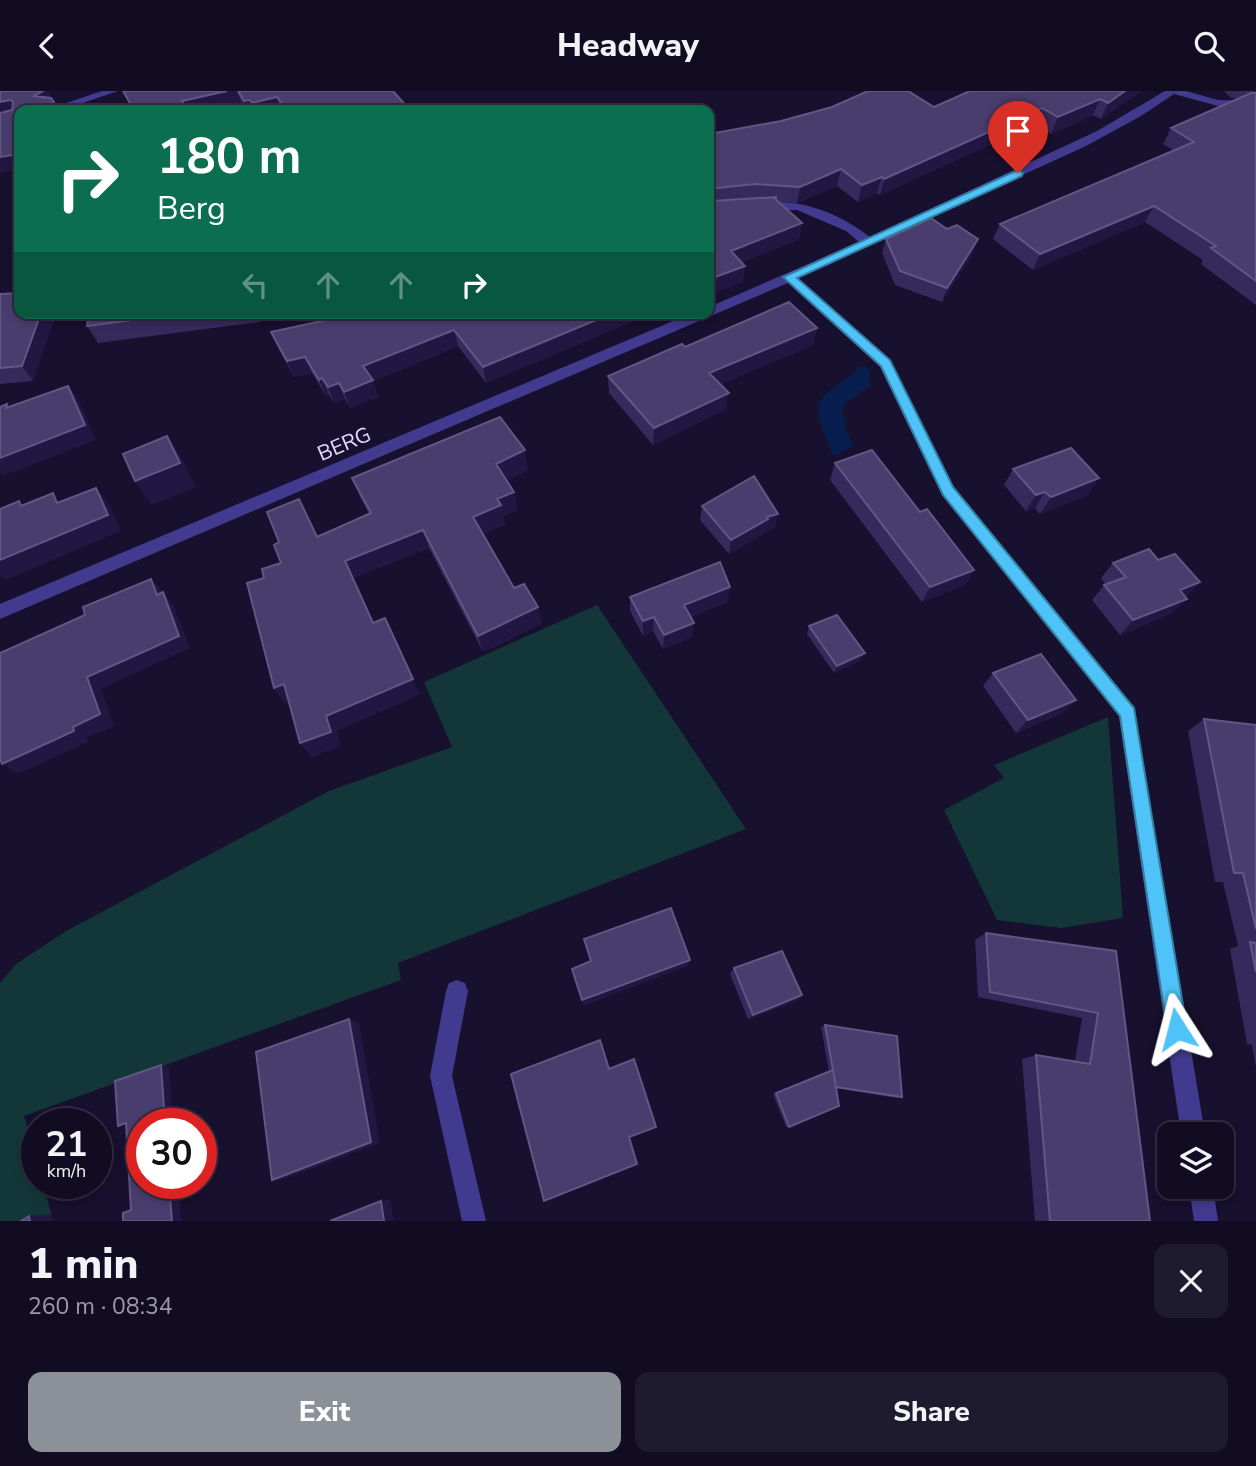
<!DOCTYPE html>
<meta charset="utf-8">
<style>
:root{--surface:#110c22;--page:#1e1a2f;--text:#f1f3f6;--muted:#9c9ba5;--line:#302c40;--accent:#8c9099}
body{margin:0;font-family:"Nunito Sans",sans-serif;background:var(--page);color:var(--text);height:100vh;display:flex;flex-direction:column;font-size:26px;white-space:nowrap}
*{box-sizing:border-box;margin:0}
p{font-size:23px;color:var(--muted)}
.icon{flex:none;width:38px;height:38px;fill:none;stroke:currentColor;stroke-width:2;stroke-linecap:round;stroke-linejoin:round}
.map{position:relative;height:1130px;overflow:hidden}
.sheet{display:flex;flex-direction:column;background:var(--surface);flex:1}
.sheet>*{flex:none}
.top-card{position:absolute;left:14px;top:14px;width:700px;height:214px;border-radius:14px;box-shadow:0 4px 10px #0003,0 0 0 2px var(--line);background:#0b6e4f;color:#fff;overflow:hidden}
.buttons{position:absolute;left:1157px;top:1031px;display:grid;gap:14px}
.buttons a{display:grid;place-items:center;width:77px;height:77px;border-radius:14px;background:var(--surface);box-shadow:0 4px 10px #0003,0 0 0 2px var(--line);font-size:35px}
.speed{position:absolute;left:21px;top:1017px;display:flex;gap:14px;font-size:35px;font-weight:700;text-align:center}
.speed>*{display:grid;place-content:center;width:91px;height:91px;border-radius:50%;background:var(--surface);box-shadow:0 4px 10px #0003,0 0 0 2px var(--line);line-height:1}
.speed small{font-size:18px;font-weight:400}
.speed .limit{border:10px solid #d22;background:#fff;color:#111}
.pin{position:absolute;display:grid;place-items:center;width:60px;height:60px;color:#fff;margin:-72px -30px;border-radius:50% 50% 50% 0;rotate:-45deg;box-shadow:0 0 7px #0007}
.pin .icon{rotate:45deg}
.me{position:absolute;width:77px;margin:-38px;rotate:351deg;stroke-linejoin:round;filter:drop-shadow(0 0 5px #0008)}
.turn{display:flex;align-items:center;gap:24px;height:147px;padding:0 28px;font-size:32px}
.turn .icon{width:91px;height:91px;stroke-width:2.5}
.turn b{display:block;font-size:49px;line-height:60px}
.lanes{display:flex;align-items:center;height:66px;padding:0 28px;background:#0003;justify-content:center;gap:35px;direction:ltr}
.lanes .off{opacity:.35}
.round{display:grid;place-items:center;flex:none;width:74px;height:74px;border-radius:14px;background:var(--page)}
.headline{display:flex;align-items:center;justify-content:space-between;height:119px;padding:0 28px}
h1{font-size:42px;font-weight:800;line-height:52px}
.action{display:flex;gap:14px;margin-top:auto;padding:14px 28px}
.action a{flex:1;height:80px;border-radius:14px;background:var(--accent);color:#fff;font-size:28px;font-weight:800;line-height:80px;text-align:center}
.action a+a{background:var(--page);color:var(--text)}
header{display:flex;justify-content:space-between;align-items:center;height:91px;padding:0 28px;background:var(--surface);font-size:32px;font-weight:800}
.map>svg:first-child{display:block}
</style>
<header><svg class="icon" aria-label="back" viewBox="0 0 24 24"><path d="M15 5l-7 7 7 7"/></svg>Headway<svg class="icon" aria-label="search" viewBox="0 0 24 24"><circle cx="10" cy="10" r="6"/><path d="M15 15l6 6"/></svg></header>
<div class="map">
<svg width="1256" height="1130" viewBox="0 0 1256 1130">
<rect width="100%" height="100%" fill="#17102e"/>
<path fill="#133738" d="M 597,514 L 746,738 L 398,872 L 401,889 L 24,1025 L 37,1071 L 37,1092 L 43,1092 L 53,1130 L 0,1130 L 0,892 L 16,873 L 66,840 L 329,700 L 452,656 L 424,591 Z
M 1108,626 L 1123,827 L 1061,837 L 997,829 L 944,719 L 1004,687 L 994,674 Z"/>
<path fill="#081e4f" d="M 865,274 L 869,279 L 871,294 L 842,315 L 846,338 L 853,355 L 833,365 C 814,314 806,313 855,282 L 857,277 Z"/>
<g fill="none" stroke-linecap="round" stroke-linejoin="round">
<path fill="#413a8f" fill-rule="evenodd" d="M 102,0 L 118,0 L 62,19 L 45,19 Z
M 1165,0 L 1186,0 L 1218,9 L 1256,10 L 1256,16 L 1218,15 L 1174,3 L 1141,25 L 1086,55 L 798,187 L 891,270 L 954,396 L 1134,616 L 1205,1043 L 1181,1043 L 1119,625 L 942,404 L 880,276 L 788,192 L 0,528 L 0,513 L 692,222 L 709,222 L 709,216 L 859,151 L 846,140 L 797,119 L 760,120 L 756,119 L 756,113 C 796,105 838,121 870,146 L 1097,40 Z
M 457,889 L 465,892 L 468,900 L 452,985 L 486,1130 L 462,1130 L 430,985 L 446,900 L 449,892 Z
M 1189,1096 L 1213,1096 L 1218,1130 L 1194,1130 Z"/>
</g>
<path fill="#362a5c" d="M 123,0 L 393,0 L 410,19 L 246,19 L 242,13 L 130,14 Z
M 970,0 L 1141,0 L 1101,28 L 1093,24 L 1051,43 L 1035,33 L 880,104 L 877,102 L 858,111 L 837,95 L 797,112 L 778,111 L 802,132 L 799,148 L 742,171 L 743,191 L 714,202 L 709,197 L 709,43 L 934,16 Z
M 1224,0 L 1256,0 L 1256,214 L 1201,173 L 1203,169 L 1145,131 L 1033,179 L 993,148 L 1000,133 L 1173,59 L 1163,53 L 1171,37 L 1240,7 L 1231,7 Z
M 947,138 L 973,162 L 942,211 L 895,194 L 882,162 L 886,148 Z
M 0,203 L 33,290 L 0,293 Z
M 89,222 L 273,222 L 274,224 L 260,231 L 98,252 L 87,235 Z
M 652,222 L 486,292 L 458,255 L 373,290 L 378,306 L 350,317 L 345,308 L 334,312 L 329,304 L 326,305 L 312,282 L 294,286 L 278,257 L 271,241 Z
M 817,237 L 813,254 L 721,293 L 726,318 L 653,354 L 609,302 L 608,285 L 685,256 Z
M 835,372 L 920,421 L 974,479 L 965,494 L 922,511 L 830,389 Z
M 1013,378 L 1088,404 L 1040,423 L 1035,417 L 1026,420 L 1004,394 Z
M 528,379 L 507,389 L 514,401 L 517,419 L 503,425 L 505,433 L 483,443 L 514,497 L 538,516 L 541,533 L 483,561 L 429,457 L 353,487 L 373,532 L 420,603 L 336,640 L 340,655 L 311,666 L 289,611 L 285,612 L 274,597 L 264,487 L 281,472 L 279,451 L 299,408 L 317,446 L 369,423 L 360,406 L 352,387 Z
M 702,415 L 775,437 L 766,440 L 765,442 L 729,463 L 700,429 Z
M 1158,469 L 1200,491 L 1185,506 L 1187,508 L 1172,522 L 1120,544 L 1092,509 L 1104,494 L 1106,494 L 1101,487 L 1113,472 Z
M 730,496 L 727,511 L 690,526 L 692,546 L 663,558 L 653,540 L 643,545 L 630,520 L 630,506 Z
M 809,535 L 861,569 L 834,582 L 807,543 Z
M 993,582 L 1063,622 L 1016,642 L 983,595 Z
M 1204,628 L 1256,634 L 1256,977 L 1252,954 L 1247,953 L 1230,858 L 1238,855 L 1223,791 L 1215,791 L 1188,640 Z
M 986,842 L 1116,860 L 1150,1130 L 1035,1130 L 1022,968 L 1036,964 L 1075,970 L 1082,927 L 978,906 L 975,849 Z
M 734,877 L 802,904 L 796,910 L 748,928 L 730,883 Z
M 825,934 L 902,1006 L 897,1007 L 836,997 L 789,1036 L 786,1036 L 773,1003 L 829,981 L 821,936 Z"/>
<path fill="#221742" d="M 43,0 L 48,0 L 58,19 L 53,19 L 34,5 Z
M 227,0 L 237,0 L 242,13 L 213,19 L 186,19 L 182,10 Z
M 1125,0 L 1141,0 L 1101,28 L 1108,12 Z
M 277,6 L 281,19 L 254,19 L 252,12 Z
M 1100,8 L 1093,24 L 1051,43 L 1058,26 Z
M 10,9 L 18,23 L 0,28 L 0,11 Z
M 250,9 L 254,19 L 248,19 L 244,10 Z
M 1042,17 L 1035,33 L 880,104 L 884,88 Z
M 19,63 L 19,79 L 0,82 L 0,66 Z
M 841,78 L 837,95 L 797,112 L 800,96 Z
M 882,86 L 877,102 L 858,111 L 862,94 Z
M 1154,115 L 1145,131 L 1033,179 L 1040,163 Z
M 802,132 L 799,148 L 729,176 L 731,160 Z
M 978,148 L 973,162 L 942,211 L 947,197 Z
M 745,175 L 743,191 L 714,202 L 715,186 Z
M 41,222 L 57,222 L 33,290 L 22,275 Z
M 256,222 L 273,222 L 274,224 L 260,231 Z
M 613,222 L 652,222 L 486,292 L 483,276 Z
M 817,237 L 813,254 L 708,299 L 709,282 Z
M 454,239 L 458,255 L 373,290 L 378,306 L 350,317 L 344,301 L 363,275 Z
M 305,266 L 312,282 L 294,286 L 287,270 Z
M 322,287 L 329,304 L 326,305 L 319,289 Z
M 339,292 L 345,308 L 334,312 L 328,296 Z
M 68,295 L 79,310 L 96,349 L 3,385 L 0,382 L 0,367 Z
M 729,302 L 726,318 L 653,354 L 654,337 Z
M 167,345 L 183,369 L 196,396 L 152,414 L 135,390 Z
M 525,359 L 528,379 L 500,392 L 496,373 Z
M 1099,387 L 1088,404 L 1040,423 L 1051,406 Z
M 96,397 L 109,413 L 121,440 L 5,489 L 0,484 L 0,469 Z
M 514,401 L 517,419 L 503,425 L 505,433 L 478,445 L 473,426 L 497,408 Z
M 1045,401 L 1035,417 L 1026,420 L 1036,404 Z
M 778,423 L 775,437 L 766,440 L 765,442 L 729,463 L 731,449 L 767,426 Z
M 423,439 L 429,457 L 353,487 L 345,470 Z
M 974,479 L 965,494 L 922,511 L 930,496 Z
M 151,488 L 163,501 L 157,504 Z
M 1200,491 L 1185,506 L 1180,499 Z
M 730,496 L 727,511 L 682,529 L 684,514 Z
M 163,501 L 174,515 L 190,557 L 101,598 L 114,635 L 87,647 L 88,651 L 18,683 L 2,673 L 73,636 L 87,586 Z
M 1187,508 L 1172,522 L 1120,544 L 1133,529 Z
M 538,516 L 541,533 L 483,561 L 478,545 Z
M 654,526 L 653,540 L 643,545 L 643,530 Z
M 694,532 L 692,546 L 663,558 L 664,544 Z
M 865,562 L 861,569 L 834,582 L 837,575 Z
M 413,588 L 420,603 L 336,640 L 340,655 L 311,666 L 300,652 L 326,625 Z
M 284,593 L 296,609 L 285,612 L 274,597 Z
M 1076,609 L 1063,622 L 1016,642 L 1028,629 Z
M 690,869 L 688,875 L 583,915 L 582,909 Z
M 802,904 L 796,910 L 748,928 L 753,924 Z
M 349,928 L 359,932 L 380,1052 L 285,1088 L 272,1089 Z
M 161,974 L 169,976 L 173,1032 L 165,1032 Z
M 169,1092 L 178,1092 L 181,1130 L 172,1130 Z
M 390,1108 L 394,1130 L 384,1130 L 381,1110 Z
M 51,1123 L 53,1130 L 30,1130 L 29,1125 Z"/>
<path fill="#493d6e" stroke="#615684" stroke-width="2" d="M 0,0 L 43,0 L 34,5 L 51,7 L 54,11 L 53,19 L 19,19 L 19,63 L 0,66 L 0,22 L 12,19 L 13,11 L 10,9 L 0,11 Z
M 123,0 L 227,0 L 182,10 L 186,19 L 112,19 L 131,14 Z
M 238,0 L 393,0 L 410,19 L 309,19 L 308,18 L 302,19 L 286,19 L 277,6 L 252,12 L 250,9 L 244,10 Z
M 868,0 L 908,0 L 934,16 L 970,0 L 1125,0 L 1108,12 L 1100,8 L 1058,26 L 1042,17 L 884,88 L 882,86 L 862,94 L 841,78 L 800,96 L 755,93 L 709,98 L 709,43 L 781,30 L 832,16 Z
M 1251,2 L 1256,2 L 1256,190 L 1211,157 L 1216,155 L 1154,115 L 1040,163 L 1000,133 L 1194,51 L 1171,37 Z
M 777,106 L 774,107 L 802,132 L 731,160 L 745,175 L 715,186 L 709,180 L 709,109 L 711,110 Z
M 931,127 L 947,138 L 957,134 L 978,148 L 947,197 L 900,180 L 886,148 Z
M 19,202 L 19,222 L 41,222 L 22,275 L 0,277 L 0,203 Z
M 789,211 L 817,237 L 709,282 L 729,302 L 654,337 L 608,285 L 682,253 L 685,256 Z
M 89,222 L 184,222 L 87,235 Z
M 359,222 L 613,222 L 483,276 L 454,239 L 363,275 L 373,289 L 344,301 L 339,292 L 328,296 L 322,287 L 319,289 L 305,266 L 287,270 L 271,241 Z
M 68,295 L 85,334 L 0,367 L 0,316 L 7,313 L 6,317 Z
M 500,326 L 525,359 L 496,373 L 514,401 L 497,408 L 501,414 L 473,426 L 514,497 L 524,493 L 538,516 L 478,545 L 423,439 L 345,470 L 373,532 L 385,527 L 413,588 L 326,625 L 331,641 L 300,652 L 284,593 L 274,597 L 247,492 L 264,487 L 262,478 L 281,472 L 274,454 L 279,451 L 267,421 L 299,408 L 317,446 L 371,422 L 352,387 Z
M 167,345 L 180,372 L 135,390 L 123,363 Z
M 1071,357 L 1099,387 L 1051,406 L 1045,401 L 1036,404 L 1013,378 Z
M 872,359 L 920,421 L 927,418 L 974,479 L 930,496 L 835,372 Z
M 754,385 L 778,423 L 767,426 L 768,428 L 731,449 L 702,415 Z
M 96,397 L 108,424 L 0,469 L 0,418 L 19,410 L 21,415 L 53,402 L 57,412 Z
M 1149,458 L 1158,469 L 1175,463 L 1200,491 L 1180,499 L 1187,508 L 1133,529 L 1104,494 L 1126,486 L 1113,472 Z
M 720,471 L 730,496 L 684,514 L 694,532 L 664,544 L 654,526 L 643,530 L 630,506 Z
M 151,488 L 157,504 L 163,501 L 179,545 L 87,586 L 100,623 L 73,636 L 74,640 L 2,673 L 0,667 L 0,562 L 85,524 L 83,516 Z
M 837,524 L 865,562 L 837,575 L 809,535 Z
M 1041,563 L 1076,609 L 1028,629 L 993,582 Z
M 1204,628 L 1256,634 L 1256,838 L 1243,782 L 1234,782 Z
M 671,817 L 690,869 L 582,909 L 572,878 L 591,870 L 584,848 Z
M 986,842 L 1116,860 L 1150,1130 L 1050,1130 L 1036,964 L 1090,973 L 1098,922 L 990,901 Z
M 1250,851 L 1256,852 L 1256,881 Z
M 782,860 L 802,904 L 753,924 L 734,877 Z
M 349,928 L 371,1051 L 272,1089 L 256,961 Z
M 825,934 L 897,945 L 902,1006 L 836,996 Z
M 600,949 L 609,978 L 634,968 L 656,1036 L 629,1046 L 637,1073 L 544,1110 L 511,983 Z
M 161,974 L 165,1032 L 142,1032 L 142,1092 L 169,1092 L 172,1130 L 123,1130 L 123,1122 L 131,1119 L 126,1032 L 118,1035 L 115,990 Z
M 833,979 L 839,1015 L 789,1036 L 776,1002 Z
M 381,1110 L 384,1130 L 330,1130 Z
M 29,1125 L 30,1130 L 21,1130 Z"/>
<path fill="#4fc3f7" stroke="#337fa1" stroke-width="2" d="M 1018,79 L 1023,82 L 1022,85 L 797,187 L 890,269 L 953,396 L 1134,617 L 1187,938 L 1184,945 L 1177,948 L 1170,945 L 1167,938 L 1120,625 L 943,404 L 881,275 L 783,186 Z"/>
<g text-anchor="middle" stroke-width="7" stroke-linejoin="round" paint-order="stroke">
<g font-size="21" fill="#e3ddff" stroke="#17102e">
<text transform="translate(344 353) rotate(-23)" y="7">BERG</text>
</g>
</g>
</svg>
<div class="buttons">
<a><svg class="icon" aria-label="layers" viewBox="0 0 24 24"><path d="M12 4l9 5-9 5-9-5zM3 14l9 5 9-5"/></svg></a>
</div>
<div class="speed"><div>21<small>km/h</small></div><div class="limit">30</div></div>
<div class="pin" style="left:1018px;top:82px;background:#d93025"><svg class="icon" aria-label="arrive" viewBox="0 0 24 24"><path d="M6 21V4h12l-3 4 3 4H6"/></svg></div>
<svg class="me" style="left:1177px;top:938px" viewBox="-20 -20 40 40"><path d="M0-17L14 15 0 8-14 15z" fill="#4fc3f7" stroke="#fff" stroke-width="4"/></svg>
<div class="top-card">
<div class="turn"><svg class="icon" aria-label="right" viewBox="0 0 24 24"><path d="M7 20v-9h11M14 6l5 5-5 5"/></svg><div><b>180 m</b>Berg</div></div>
<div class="lanes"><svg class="icon off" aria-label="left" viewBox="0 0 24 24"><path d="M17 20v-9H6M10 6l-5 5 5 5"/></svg><svg class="icon off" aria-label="ahead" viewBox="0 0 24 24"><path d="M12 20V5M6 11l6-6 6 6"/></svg><svg class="icon off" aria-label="ahead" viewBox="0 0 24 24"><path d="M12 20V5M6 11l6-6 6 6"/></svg><svg class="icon" aria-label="right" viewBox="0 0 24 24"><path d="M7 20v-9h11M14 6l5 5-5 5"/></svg></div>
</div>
</div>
<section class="sheet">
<div class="headline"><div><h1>1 min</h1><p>260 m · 08:34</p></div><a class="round"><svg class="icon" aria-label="close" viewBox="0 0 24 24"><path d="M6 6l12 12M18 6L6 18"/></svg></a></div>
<div class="action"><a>Exit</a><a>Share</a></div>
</section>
